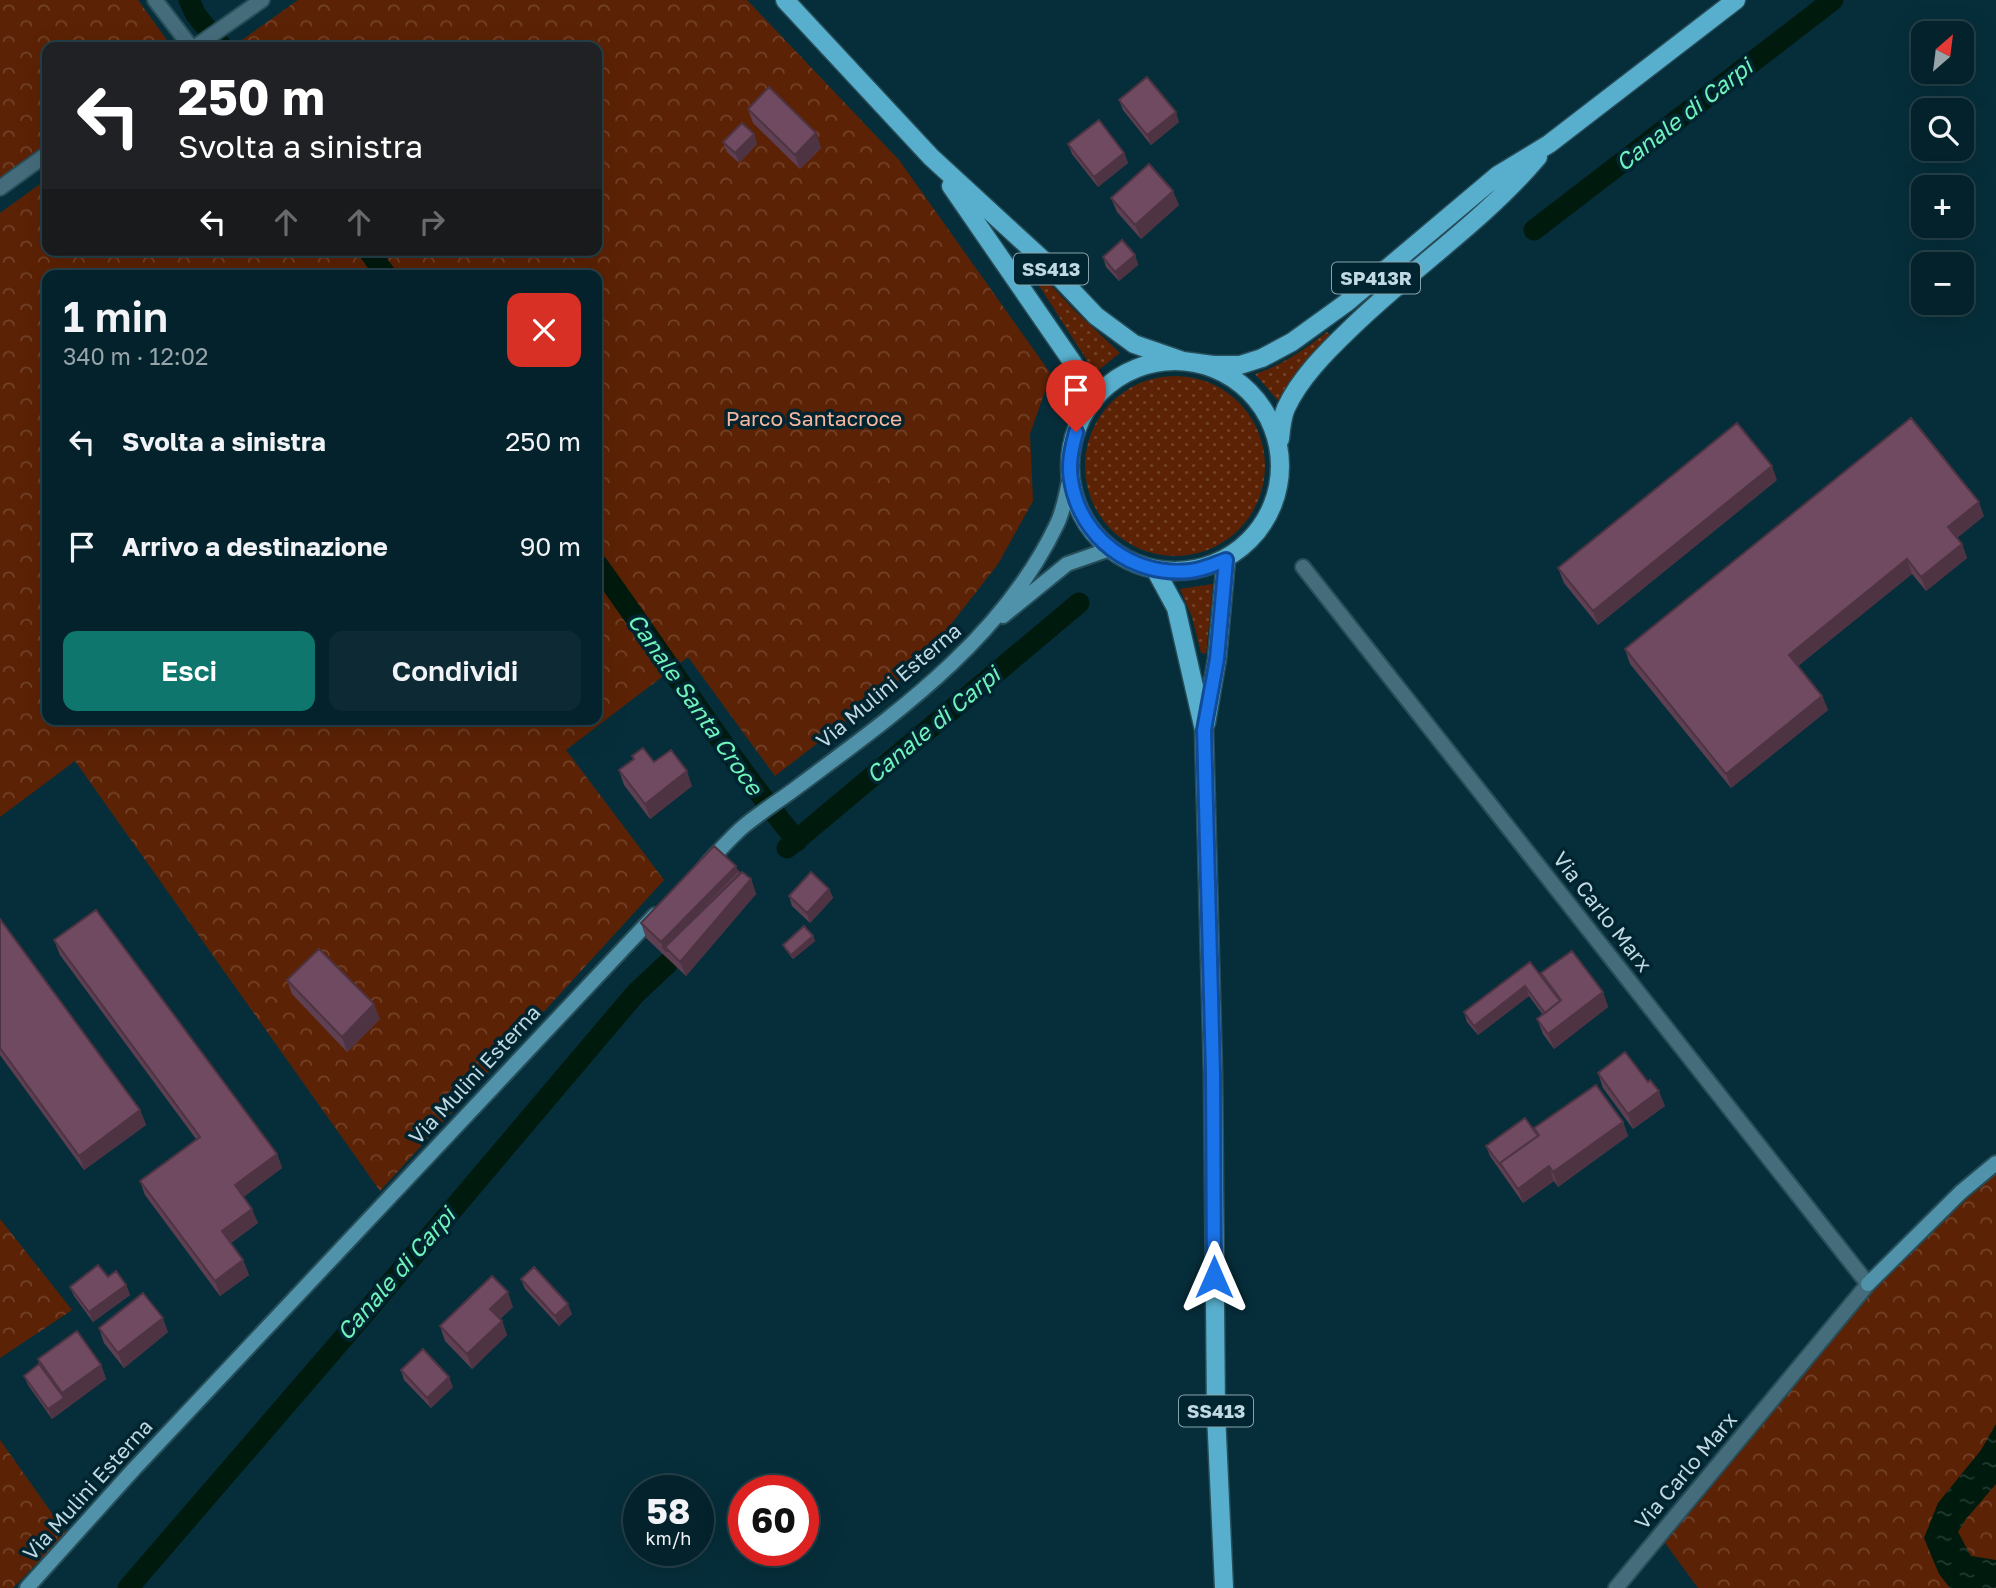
<!DOCTYPE html>
<html lang="it">
<meta charset="utf-8">
<style>
:root{--surface:#04222c;--page:#0d2a34;--text:#f1f3f6;--muted:#97a4a9;--line:#253f48;--accent:#0f766e}
body{margin:0;font-family:"Golos Text",sans-serif;background:var(--page);color:var(--text);height:100vh;display:flex;flex-direction:column;font-size:26px;white-space:nowrap}
*{box-sizing:border-box;margin:0}
p{font-size:23px;color:var(--muted)}
.icon{flex:none;width:38px;height:38px;fill:none;stroke:currentColor;stroke-width:2;stroke-linecap:round;stroke-linejoin:round}
.map{position:relative;flex:1;overflow:hidden}
.side{position:absolute;left:42px;top:270px;width:560px;height:455px;display:flex;flex-direction:column;background:var(--surface);border-radius:14px;box-shadow:0 7px 28px #0002,0 0 0 2px var(--line)}
.side>*{flex:none}
.guide{position:absolute;left:42px;top:42px;width:560px;height:214px;border-radius:14px;box-shadow:0 7px 28px #0002,0 0 0 2px var(--line);background:#202124;color:#fff;overflow:hidden}
.needle{width:46px;rotate:28deg}
.tools{position:absolute;left:1911px;top:21px;display:grid;gap:14px}
.tools a{display:grid;place-items:center;width:63px;height:63px;border-radius:14px;background:var(--surface);box-shadow:0 7px 28px #0002,0 0 0 2px var(--line);font-size:35px}
.speed{position:absolute;left:623px;top:1475px;display:flex;gap:14px;font-size:35px;font-weight:700;text-align:center}
.speed>*{display:grid;place-content:center;width:91px;height:91px;border-radius:50%;background:var(--surface);box-shadow:0 7px 28px #0002,0 0 0 2px var(--line);line-height:1}
.speed small{font-size:18px;font-weight:400}
.speed .limit{border:10px solid #d22;background:#fff;color:#111}
.pin{position:absolute;display:grid;place-items:center;width:60px;height:60px;color:#fff;margin:-72px -30px;border-radius:50% 50% 50% 0;rotate:-45deg;box-shadow:0 0 7px #0007}
.pin .icon{rotate:45deg}
.me{position:absolute;width:77px;margin:-38px;rotate:0deg;stroke-linejoin:round;filter:drop-shadow(0 0 5px #0008)}
.turn{display:flex;align-items:center;gap:24px;height:147px;padding:0 21px;font-size:32px}
.turn .icon{width:91px;height:91px;stroke-width:2.5}
.turn b{display:block;font-size:49px;line-height:60px}
.lanes{display:flex;align-items:center;height:66px;padding:0 21px;background:#0003;justify-content:center;gap:35px;direction:ltr}
.lanes .off{opacity:.35}
.round{display:grid;place-items:center;flex:none;width:74px;height:74px;border-radius:14px;background:var(--page)}
.head{display:flex;align-items:center;justify-content:space-between;height:119px;padding:0 21px}
h1{font-size:42px;font-weight:600;line-height:52px}
.cta{display:flex;gap:14px;margin-top:auto;padding:14px 21px}
.cta a{flex:1;height:80px;border-radius:14px;background:var(--accent);color:#fff;font-size:28px;font-weight:600;line-height:80px;text-align:center}
.cta a+a{background:var(--page);color:var(--text)}
ul{padding:0;list-style:none}
li{display:flex;align-items:center;gap:21px;height:105px;padding:0 21px}
li div{flex:1}
li b{display:block;font-size:26px}
li em{font-style:normal}
.map>svg:first-child{display:block}
</style>
<div class="map">
<svg width="1996" height="1588" viewBox="0 0 1996 1588">
<defs>
<pattern id="grass-dots" width="8" height="8" patternUnits="userSpaceOnUse" patternTransform="scale(1.75)"><rect width="8" height="8" fill="#5c2205"/><path d="M2 2h.1M6 6h.1" fill="none" stroke="#724229" stroke-width="1.8" stroke-linecap="round"/></pattern>
<pattern id="park-crowns" width="20" height="18" patternUnits="userSpaceOnUse" patternTransform="scale(1.75)"><rect width="20" height="18" fill="#5c2205"/><path d="M2 6a3 3 0 1 1 6 0M12 15a3 3 0 1 1 6 0" fill="none" stroke="#724229"/></pattern>
<pattern id="water-ripples" width="26" height="14" patternUnits="userSpaceOnUse" patternTransform="scale(1.75)"><rect width="26" height="14" fill="#001a0e"/><path d="M2 4q2-2 4 0t4 0M15 11q2-2 4 0t4 0" fill="none" stroke="#233b31"/></pattern>
</defs>
<rect width="100%" height="100%" fill="#062e3a"/>
<path fill="url(#grass-dots)" d="M 1042,279 L 1046,280 L 1074,310 L 1120,353 L 1095,373 L 1038,284 Z
M 1327,332 L 1331,335 L 1299,374 L 1280,403 L 1255,374 C 1281,366 1305,349 1327,332 Z
M1085 466a90 90 0 1 1 180 0a90 90 0 1 1-180 0Z
M 1213,584 L 1206,654 L 1201,653 L 1192,617 L 1180,589 Z"/>
<path fill="url(#park-crowns)" fill-rule="evenodd" d="M 0,0 L 138,0 L 172,47 L 47,47 L 47,145 L 0,180 Z
M 298,0 L 747,0 L 899,160 L 1051,374 L 1030,434 L 1033,501 L 998,564 L 919,665 L 775,776 L 688,657 L 566,750 L 664,880 L 380,1191 L 75,761 L 0,817 L 0,213 L 47,179 L 47,250 L 597,250 L 597,47 L 232,47 ZM 47,275 L 597,275 L 597,719 L 47,719 Z
M 1996,1157 L 1996,1588 L 1698,1588 L 1657,1532 L 1802,1360 Z
M 0,1219 L 72,1310 L 0,1358 Z
M 0,1440 L 66,1533 L 13,1588 L 0,1588 Z"/>
<path fill="url(#water-ripples)" d="M 1996,1424 L 1996,1484 L 1966,1519 L 1958,1532 L 1971,1556 L 1996,1560 L 1996,1588 L 1950,1588 L 1939,1574 L 1924,1538 L 1938,1503 L 1981,1450 Z"/>
<g fill="none" stroke-linecap="round" stroke-linejoin="round">
<path stroke="#001a0e" stroke-width="21" d="M 189,0 L 196,15 L 222,47
M 1534,230 L 1833,0
M 368,250 L 386,275
M 597,564 C 664,656 725,753 797,841
M 787,848 L 1079,603
M 128,1588 L 365,1313 L 635,994 L 668,963"/>
<g stroke="#274d58" stroke-width="18">
<path id="street" d="M 155,0 L 191,47
M 195,47 L 262,0
M 0,188 L 47,154
M 1303,567 L 1868,1284 L 1616,1588"/>
</g>
<g stroke="#274d58" stroke-width="18">
<path id="secondary" d="M 1003,616 L 1067,564 L 1110,549
M 707,864 C 719,851 731,837 744,826 C 762,811 782,799 800,785 C 898,712 1003,638 1057,524 C 1064,510 1066,493 1070,478
M 1868,1284 L 1961,1192 L 1996,1163
M 27,1588 L 134,1469 L 655,915"/>
</g>
<g stroke="#274d58" stroke-width="21">
<path id="primary" d="M 785,0 L 931,157 L 1042,259 L 1096,316 L 1134,344 L 1183,361 L 1213,365 L 1240,365 L 1262,358 L 1292,342 L 1346,303 L 1498,175 L 1549,144 L 1736,0
M 951,186 L 1073,363 L 1083,386 L 1078,418
M1070 466a105 105 0 1 1 210 0a105 105 0 1 1-210 0Z
M 1280,439 C 1281,429 1282,417 1286,408 C 1300,378 1326,352 1350,329 C 1410,270 1483,222 1538,157
M 1156,571 L 1176,608 L 1204,730 L 1213,1073 L 1216,1413 L 1224,1588
M 1206,723 L 1217,659 L 1226,560"/>
</g>
<use href="#street" stroke="#456c7b" stroke-width="14"/>
<use href="#secondary" stroke="#5092a9" stroke-width="14"/>
<use href="#primary" stroke="#58afcd" stroke-width="18"/>
</g>
<path fill="#5f4053" d="M 1119,100 L 1179,122 L 1151,145 L 1123,110 Z
M 748,109 L 816,133 L 821,148 L 800,169 L 753,123 Z
M 754,134 L 757,144 L 739,163 L 727,152 L 723,142 Z
M 1068,144 L 1124,153 L 1128,163 L 1098,187 L 1072,154 Z
M 1111,198 L 1179,205 L 1141,239 L 1117,212 Z
M 1135,255 L 1138,265 L 1119,281 L 1106,267 L 1103,257 Z
M 1777,480 L 1598,625 L 1564,583 L 1558,568 Z
M 1984,516 L 1957,538 L 1962,544 L 1967,558 L 1926,591 L 1912,574 L 1798,666 L 1822,696 L 1828,710 L 1731,788 L 1630,664 L 1625,649 Z
M 632,756 L 654,762 L 692,786 L 650,819 L 624,785 L 619,770 L 633,759 Z
M 738,871 L 751,879 L 756,894 L 686,976 L 646,938 L 641,923 Z
M 829,889 L 833,898 L 810,923 L 792,906 L 789,896 Z
M 0,919 L 140,1110 L 146,1125 L 84,1170 L 0,1055 Z
M 813,936 L 815,941 L 793,959 L 785,949 L 783,945 Z
M 54,940 L 277,1154 L 282,1168 L 243,1197 L 258,1223 L 231,1243 L 243,1260 L 249,1275 L 220,1296 L 145,1195 L 140,1181 L 196,1139 L 60,955 Z
M 1541,973 L 1603,992 L 1608,1007 L 1554,1049 L 1543,1034 L 1537,1019 L 1543,1015 L 1529,996 L 1478,1035 L 1467,1022 L 1464,1012 L 1543,979 Z
M 287,980 L 380,1019 L 347,1052 L 292,994 Z
M 1598,1073 L 1665,1106 L 1633,1129 L 1603,1088 Z
M 1623,1122 L 1628,1136 L 1558,1187 L 1554,1181 L 1523,1203 L 1490,1156 L 1486,1146 L 1536,1134 L 1534,1128 Z
M 108,1277 L 126,1285 L 130,1295 L 93,1322 L 74,1296 L 70,1287 Z
M 521,1279 L 572,1314 L 559,1326 L 525,1289 Z
M 513,1307 L 500,1319 L 502,1321 L 507,1335 L 472,1369 L 445,1341 L 440,1326 Z
M 99,1328 L 168,1332 L 124,1368 L 104,1343 Z
M 38,1359 L 101,1365 L 106,1379 L 52,1419 L 28,1385 L 24,1376 L 39,1364 Z
M 401,1370 L 453,1387 L 431,1408 L 404,1380 Z"/>
<path fill="#4e3443" d="M 1176,112 L 1179,122 L 1151,145 L 1147,135 Z
M 816,133 L 821,148 L 800,169 L 795,155 Z
M 754,134 L 757,144 L 739,163 L 735,153 Z
M 1124,153 L 1128,163 L 1098,187 L 1094,177 Z
M 1173,191 L 1179,205 L 1141,239 L 1135,225 Z
M 1135,255 L 1138,265 L 1119,281 L 1115,272 Z
M 1772,466 L 1777,480 L 1598,625 L 1593,611 Z
M 1979,502 L 1984,516 L 1953,541 L 1948,527 Z
M 1962,544 L 1967,558 L 1926,591 L 1921,577 Z
M 1907,559 L 1912,574 L 1794,669 L 1789,655 Z
M 1822,696 L 1828,710 L 1731,788 L 1726,774 Z
M 687,771 L 692,786 L 650,819 L 645,804 Z
M 736,866 L 741,879 L 751,879 L 756,894 L 686,976 L 680,962 L 665,947 L 663,947 L 661,942 Z
M 829,889 L 833,898 L 810,923 L 807,913 Z
M 813,936 L 815,941 L 793,959 L 791,955 Z
M 1525,986 L 1529,996 L 1478,1035 L 1474,1026 Z
M 1603,992 L 1608,1007 L 1554,1049 L 1548,1034 Z
M 374,1004 L 380,1019 L 347,1052 L 342,1037 Z
M 1659,1091 L 1665,1106 L 1633,1129 L 1628,1114 Z
M 140,1110 L 146,1125 L 84,1170 L 79,1156 Z
M 1623,1122 L 1628,1136 L 1558,1187 L 1553,1172 Z
M 277,1154 L 282,1168 L 240,1200 L 235,1185 Z
M 1549,1166 L 1554,1181 L 1523,1203 L 1518,1189 Z
M 252,1209 L 258,1223 L 227,1246 L 222,1231 Z
M 243,1260 L 249,1275 L 220,1296 L 215,1281 Z
M 126,1285 L 130,1295 L 93,1322 L 89,1312 Z
M 508,1292 L 513,1307 L 496,1323 L 490,1309 Z
M 568,1304 L 572,1314 L 559,1326 L 555,1316 Z
M 163,1318 L 168,1332 L 124,1368 L 118,1353 Z
M 502,1321 L 507,1335 L 472,1369 L 467,1354 Z
M 101,1365 L 106,1379 L 52,1419 L 48,1409 L 64,1398 L 62,1393 Z
M 449,1377 L 453,1387 L 431,1408 L 427,1398 Z"/>
<path fill="#6f4a60" stroke="#4e3443" stroke-width="2" d="M 1147,77 L 1176,112 L 1147,135 L 1119,100 Z
M 769,87 L 816,133 L 795,155 L 748,109 Z
M 1099,120 L 1124,153 L 1094,177 L 1068,144 Z
M 742,123 L 754,134 L 735,153 L 723,142 Z
M 1149,164 L 1173,191 L 1135,225 L 1111,198 Z
M 1122,240 L 1135,255 L 1115,272 L 1103,257 Z
M 1911,418 L 1979,502 L 1948,527 L 1962,544 L 1921,577 L 1907,559 L 1789,655 L 1822,696 L 1726,774 L 1625,649 Z
M 1737,423 L 1772,466 L 1593,611 L 1558,568 Z
M 643,748 L 654,762 L 671,750 L 687,771 L 645,804 L 619,770 L 634,759 L 632,756 Z
M 714,846 L 736,866 L 661,942 L 641,923 Z
M 738,871 L 740,873 L 665,947 L 667,952 L 663,947 Z
M 742,872 L 751,879 L 680,962 L 665,947 Z
M 811,872 L 829,889 L 807,913 L 789,896 Z
M 96,910 L 277,1154 L 235,1185 L 252,1209 L 222,1231 L 243,1260 L 215,1281 L 140,1181 L 200,1137 L 54,940 Z
M 0,919 L 140,1110 L 79,1156 L 0,1048 Z
M 804,926 L 813,936 L 791,955 L 783,945 Z
M 319,949 L 374,1004 L 342,1037 L 287,980 Z
M 1572,951 L 1603,992 L 1548,1034 L 1537,1019 L 1561,1000 L 1541,973 Z
M 1530,962 L 1560,1001 L 1545,1013 L 1525,986 L 1474,1026 L 1464,1012 Z
M 1625,1052 L 1648,1082 L 1650,1080 L 1659,1091 L 1628,1114 L 1598,1073 Z
M 1596,1085 L 1623,1122 L 1553,1172 L 1549,1166 L 1518,1189 L 1500,1163 L 1539,1135 L 1534,1128 Z
M 1525,1118 L 1538,1136 L 1500,1163 L 1502,1167 L 1486,1146 Z
M 98,1265 L 108,1277 L 116,1271 L 126,1285 L 89,1312 L 70,1287 Z
M 534,1267 L 568,1304 L 555,1316 L 521,1279 Z
M 492,1276 L 508,1292 L 490,1309 L 502,1321 L 467,1354 L 440,1326 Z
M 143,1293 L 163,1318 L 118,1353 L 99,1328 Z
M 77,1331 L 101,1365 L 62,1393 L 38,1359 Z
M 423,1349 L 449,1377 L 427,1398 L 401,1370 Z
M 39,1364 L 64,1398 L 48,1409 L 24,1376 Z"/>
<g fill="none" stroke-linecap="round" stroke-linejoin="round">
<g stroke="#114b97" stroke-width="18">
<path id="route" d="M 1076,432 C 1072,447 1068,463 1071,480 C 1080,538 1132,577 1190,571 C 1202,570 1215,564 1226,560 L 1217,659 L 1204,730 L 1213,1073 L 1214,1277"/>
</g>
<use href="#route" stroke="#1a73e8" stroke-width="12"/>
</g>
<g text-anchor="middle" stroke-width="7" stroke-linejoin="round" paint-order="stroke">
<g fill="#002430" stroke="#86a3ad" stroke-width="2">
<rect x="1014" y="253.5" width="74" height="31" rx="5"/>
<rect x="1332" y="262.5" width="88" height="31" rx="5"/>
<rect x="1179" y="1395.5" width="74" height="31" rx="5"/>
</g>
<g font-size="19" font-weight="bold" fill="#c0d9e2">
<text x="1051" y="276">SS413</text>
<text x="1376" y="285">SP413R</text>
<text x="1216" y="1418">SS413</text>
</g>
<g font-size="21" fill="#f8b69c" stroke="#002430">
<text x="814" y="426">Parco Santacroce</text>
</g>
<g font-size="21" fill="#c0d9e2" stroke="#002430">
<text transform="translate(889 686) rotate(-40)" y="7">Via Mulini Esterna</text>
<text transform="translate(1602 912) rotate(52)" y="7">Via Carlo Marx</text>
<text transform="translate(475 1075) rotate(-47)" y="7">Via Mulini Esterna</text>
<text transform="translate(1686 1471) rotate(-50)" y="7">Via Carlo Marx</text>
<text transform="translate(88 1490) rotate(-48)" y="7">Via Mulini Esterna</text>
</g>
<g font-size="23" font-style="italic" fill="#70f3bb" stroke="#002430">
<text transform="translate(1684 115) rotate(-38)" y="8">Canale di Carpi</text>
<text transform="translate(695 704) rotate(55)" y="8">Canale Santa Croce</text>
<text transform="translate(933 725) rotate(-40)" y="8">Canale di Carpi</text>
<text transform="translate(396 1274) rotate(-49)" y="8">Canale di Carpi</text>
</g>
</g>
</svg>
<div class="tools">
<a><svg class="needle" viewBox="-14 -14 28 28"><path d="M0-13l5 13h-10z" fill="#e53935"/><path d="M0 13l5-13h-10z" fill="#97a4a9"/></svg></a>
<a><svg class="icon" aria-label="search" viewBox="0 0 24 24"><circle cx="10" cy="10" r="6"/><path d="M15 15l6 6"/></svg></a>
<a>+</a>
<a>−</a>
</div>
<div class="speed"><div>58<small>km/h</small></div><div class="limit">60</div></div>
<div class="pin" style="left:1076px;top:432px;background:#d93025"><svg class="icon" aria-label="arrive" viewBox="0 0 24 24"><path d="M6 21V4h12l-3 4 3 4H6"/></svg></div>
<svg class="me" style="left:1214px;top:1277px" viewBox="-20 -20 40 40"><path d="M0-17L14 15 0 8-14 15z" fill="#1a73e8" stroke="#fff" stroke-width="4"/></svg>
<div class="guide">
<div class="turn"><svg class="icon" aria-label="left" viewBox="0 0 24 24"><path d="M17 20v-9H6M10 6l-5 5 5 5"/></svg><div><b>250 m</b>Svolta a sinistra</div></div>
<div class="lanes"><svg class="icon" aria-label="left" viewBox="0 0 24 24"><path d="M17 20v-9H6M10 6l-5 5 5 5"/></svg><svg class="icon off" aria-label="ahead" viewBox="0 0 24 24"><path d="M12 20V5M6 11l6-6 6 6"/></svg><svg class="icon off" aria-label="ahead" viewBox="0 0 24 24"><path d="M12 20V5M6 11l6-6 6 6"/></svg><svg class="icon off" aria-label="right" viewBox="0 0 24 24"><path d="M7 20v-9h11M14 6l5 5-5 5"/></svg></div>
</div>
<section class="side">
<div class="head"><div><h1>1 min</h1><p>340 m · 12:02</p></div><a class="round" style="background:#d93025;color:#fff"><svg class="icon" aria-label="close" viewBox="0 0 24 24"><path d="M6 6l12 12M18 6L6 18"/></svg></a></div>
<ul>
<li><svg class="icon" aria-label="left" viewBox="0 0 24 24"><path d="M17 20v-9H6M10 6l-5 5 5 5"/></svg><div><b>Svolta a sinistra</b></div><em>250 m</em></li>
<li><svg class="icon" aria-label="arrive" viewBox="0 0 24 24"><path d="M6 21V4h12l-3 4 3 4H6"/></svg><div><b>Arrivo a destinazione</b></div><em>90 m</em></li>
</ul>
<div class="cta"><a>Esci</a><a>Condividi</a></div>
</section>
</div>
